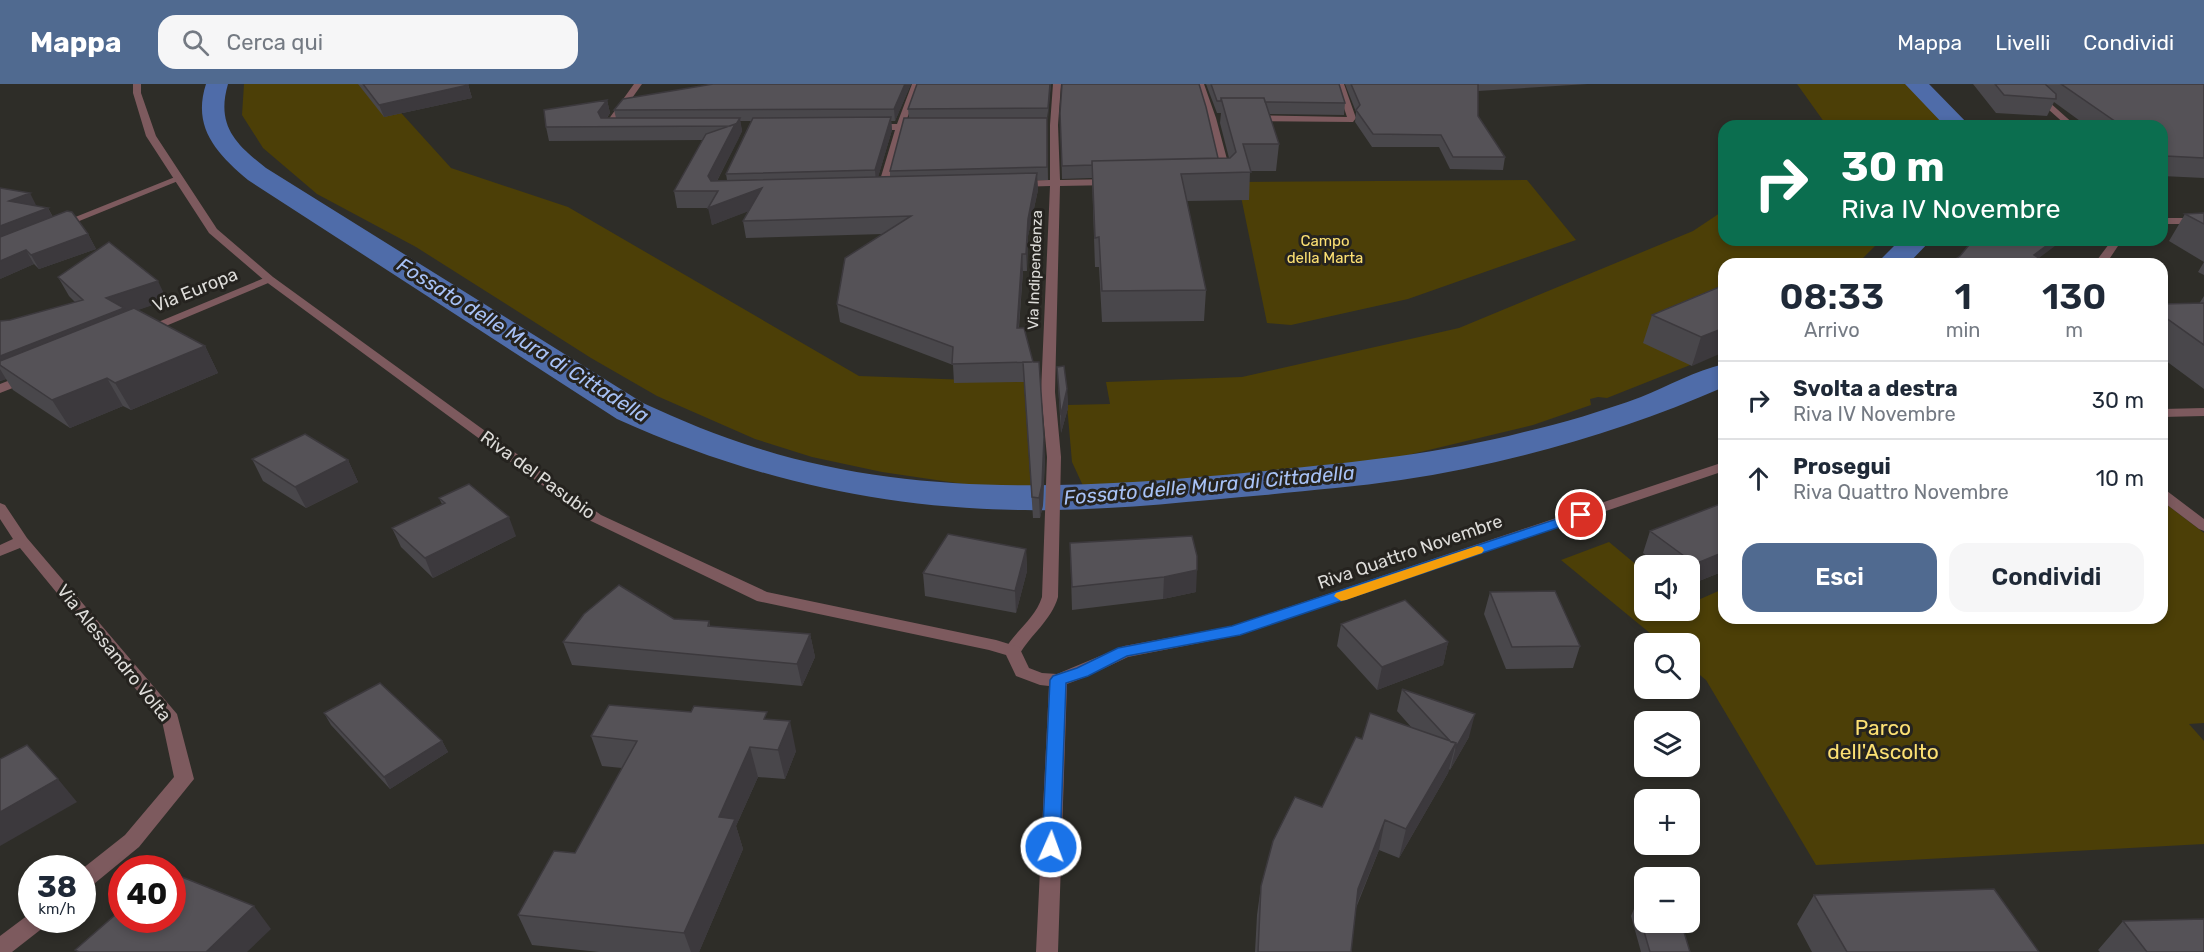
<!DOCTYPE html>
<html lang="it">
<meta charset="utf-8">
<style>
:root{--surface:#fff;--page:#f6f6f7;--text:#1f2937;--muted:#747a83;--line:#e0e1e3;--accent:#506a90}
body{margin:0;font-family:Rubik,sans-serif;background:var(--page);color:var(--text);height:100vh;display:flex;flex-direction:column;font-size:22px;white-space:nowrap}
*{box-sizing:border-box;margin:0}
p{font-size:20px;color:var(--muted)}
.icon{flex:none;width:33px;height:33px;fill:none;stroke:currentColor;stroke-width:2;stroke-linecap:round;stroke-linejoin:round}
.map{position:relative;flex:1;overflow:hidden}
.side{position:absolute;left:1718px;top:174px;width:450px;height:366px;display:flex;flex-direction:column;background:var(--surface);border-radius:18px;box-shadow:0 3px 9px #0003}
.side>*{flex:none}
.hud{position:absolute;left:1718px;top:36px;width:450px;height:126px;border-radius:18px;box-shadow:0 3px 9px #0003;background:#0b6e4f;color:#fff;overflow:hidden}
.buttons{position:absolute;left:1634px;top:471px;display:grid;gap:12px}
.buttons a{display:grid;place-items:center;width:66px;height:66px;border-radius:12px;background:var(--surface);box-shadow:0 3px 9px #0003;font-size:30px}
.speed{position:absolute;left:18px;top:771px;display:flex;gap:12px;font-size:30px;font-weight:700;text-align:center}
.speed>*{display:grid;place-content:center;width:78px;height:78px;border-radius:50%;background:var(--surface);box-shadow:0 3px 9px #0003;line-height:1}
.speed small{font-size:15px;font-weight:400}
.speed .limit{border:9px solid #d22;background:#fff;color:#111}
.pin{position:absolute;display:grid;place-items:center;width:51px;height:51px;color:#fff;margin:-26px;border:3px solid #fff;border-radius:50%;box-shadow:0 2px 6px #0007}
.me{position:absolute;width:66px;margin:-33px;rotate:2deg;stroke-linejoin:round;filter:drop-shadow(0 0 4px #0008)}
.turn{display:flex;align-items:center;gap:21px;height:126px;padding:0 24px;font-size:27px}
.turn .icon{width:78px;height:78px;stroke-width:2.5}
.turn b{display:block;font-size:42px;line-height:51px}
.eta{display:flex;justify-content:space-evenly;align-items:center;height:102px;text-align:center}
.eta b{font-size:36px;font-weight:600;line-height:42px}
.primary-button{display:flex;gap:12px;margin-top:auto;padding:12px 24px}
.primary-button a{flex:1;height:69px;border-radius:18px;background:var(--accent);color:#fff;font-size:24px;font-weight:600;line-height:69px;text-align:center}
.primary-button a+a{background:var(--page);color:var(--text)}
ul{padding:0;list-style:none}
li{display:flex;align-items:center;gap:18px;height:78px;padding:0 24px;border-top:2px solid var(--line)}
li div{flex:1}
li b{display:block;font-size:22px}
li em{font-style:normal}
header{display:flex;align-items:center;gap:36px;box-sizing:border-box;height:84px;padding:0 30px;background:var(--accent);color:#fff}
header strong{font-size:28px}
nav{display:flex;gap:33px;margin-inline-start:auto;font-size:21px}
.search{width:420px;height:54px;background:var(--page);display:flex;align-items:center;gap:15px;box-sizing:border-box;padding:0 21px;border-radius:18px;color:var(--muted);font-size:22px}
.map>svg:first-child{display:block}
</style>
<header>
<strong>Mappa</strong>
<div class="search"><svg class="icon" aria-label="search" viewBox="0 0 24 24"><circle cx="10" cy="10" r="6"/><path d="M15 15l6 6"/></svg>Cerca qui</div>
<nav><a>Mappa</a><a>Livelli</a><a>Condividi</a></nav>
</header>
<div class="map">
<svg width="2204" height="868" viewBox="0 0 2204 868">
<rect width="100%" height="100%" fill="#2e2d28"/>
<path fill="#4c3f07" d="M 244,0 L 381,0 L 384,10 L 451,84 L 568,123 L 859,292 L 1024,298 L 1031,405 L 970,401 L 882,388 L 812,373 L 755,355 L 657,312 L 591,274 L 416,163 L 317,110 L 263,64 L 242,31 Z
M 1797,0 L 1909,0 L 1940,30 L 1949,42 L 1827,42 Z
M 1527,96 L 1576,156 L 1408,215 L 1291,241 L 1267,239 L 1238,98 Z
M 1723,127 L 1724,156 L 1881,156 L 1857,180 L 1724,180 L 1723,268 L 1607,314 L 1598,313 L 1590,315 L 1591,321 L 1533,341 L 1387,376 L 1084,404 L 1072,378 L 1067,321 L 1110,320 L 1106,298 L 1242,293 L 1459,244 L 1693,147 Z
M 2162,417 L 2204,449 L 2204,639 L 2189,640 L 2204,657 L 2204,760 L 1816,781 L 1706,596 L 1689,582 L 1689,560 L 1662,559 L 1561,476 L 1609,458 L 1644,487 L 1644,526 L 1689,526 L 1689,520 L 1723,505 L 1724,534 L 2162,534 Z"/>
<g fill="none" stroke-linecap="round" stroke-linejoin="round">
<path fill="#4f6ca9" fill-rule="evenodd" d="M 206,0 L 228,0 C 216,41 235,60 266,84 L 643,319 C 680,336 718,352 757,364 C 917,415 1089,404 1254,388 C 1345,379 1435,371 1524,348 C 1563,339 1603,327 1641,313 C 1668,302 1695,287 1724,280 L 1724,303 C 1621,348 1512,379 1401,396 C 1356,403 1310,406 1265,411 C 1195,417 1125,425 1055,426 C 900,429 757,398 617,335 L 248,96 C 216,69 192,43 206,0 Z
M 1905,0 L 1929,0 L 1970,42 L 1945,42 Z
M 1900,156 L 1931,156 L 1908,180 L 1876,180 Z"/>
<path fill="#7d5a5e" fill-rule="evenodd" d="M 634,0 L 642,0 L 613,41 L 621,44 L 617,47 L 604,45 L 603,43 Z
M 912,0 L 920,0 L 905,40 L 923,40 L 927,43 L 923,46 L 904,46 L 887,106 L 879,108 L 877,106 L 895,46 L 872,46 L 868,43 L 872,40 L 897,40 Z
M 1053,0 L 1061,0 L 1058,41 L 1060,96 L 1113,95 L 1118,98 L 1113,101 L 1060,102 L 1055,308 L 1061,373 L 1058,513 C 1051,537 1031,550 1019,571 L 1007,571 L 1004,567 C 1015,547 1035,535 1042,513 L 1047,373 L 1041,308 L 1050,102 L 1017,103 L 1012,100 L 1017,97 L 1050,96 L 1050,41 Z
M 1196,0 L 1204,0 L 1216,34 L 1232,94 L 1230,96 L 1222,94 L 1208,34 Z
M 1336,0 L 1344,0 L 1356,34 L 1353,38 L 1251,37 L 1247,34 L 1251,31 L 1347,33 Z
M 175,93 L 183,95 L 62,144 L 53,142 Z
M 2162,134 L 2204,134 L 2204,140 L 2162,140 Z
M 269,192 L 275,195 L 273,197 L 149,249 L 145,250 L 139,246 Z
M 28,289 L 33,290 L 34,293 L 33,296 L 0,309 L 0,300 Z
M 2204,324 L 2204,332 L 2162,333 L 2162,325 Z
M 2162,406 L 2167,407 L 2204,435 L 2204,447 L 2199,445 L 2162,417 Z
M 0,419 L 5,421 L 27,454 L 177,630 L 194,695 L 139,763 L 89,804 L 82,807 L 82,785 L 125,751 L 174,693 L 162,637 L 20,464 L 0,472 L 0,461 L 13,455 L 0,435 Z
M 32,828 L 32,836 L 46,836 L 44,843 L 12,868 L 0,868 L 0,852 Z"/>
<path fill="#7d5a5e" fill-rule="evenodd" d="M 133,0 L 141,0 L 141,9 L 156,52 L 217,145 L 273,193 L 601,431 L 767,508 L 996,556 L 1019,563 L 1029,584 L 1042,589 L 1057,590 L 1124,562 L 1232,542 L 1724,378 L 1724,387 L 1240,551 L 1128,573 L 1088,592 L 1067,600 L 1058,868 L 1036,868 L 1049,602 L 1040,601 L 1016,592 L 1006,571 L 989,566 L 757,517 L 591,437 L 265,197 L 209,149 L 146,52 L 133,9 Z
M 2020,0 L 2029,0 L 2076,42 L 2067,42 Z
M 2112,156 L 2122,156 L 2106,180 L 2094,180 Z"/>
</g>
<path fill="#49474b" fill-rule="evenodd" d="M 358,0 L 468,0 L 472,14 L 384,33 Z
M 911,0 L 895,37 L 891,37 L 892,46 L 878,93 L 890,93 L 890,87 L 909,34 L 908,25 L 1051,0 L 1047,36 L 1048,96 L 1037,96 L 1038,106 L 1028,152 L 1027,187 L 1023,187 L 1019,244 L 1045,373 L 1043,421 L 1040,434 L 1033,434 L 1024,298 L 954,299 L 953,281 L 840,238 L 837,220 L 883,150 L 746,154 L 743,137 L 748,127 L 712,141 L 709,124 L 677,124 L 674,107 L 703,56 L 549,57 L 546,43 L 607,16 L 610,29 L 607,34 L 616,34 L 614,26 ZM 740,37 L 751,37 L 726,90 L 727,96 L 717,97 L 742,47 Z
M 1206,0 L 1339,0 L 1345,19 L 1344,31 L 1269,30 L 1279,60 L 1276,87 L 1250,87 L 1249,116 L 1187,117 L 1206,206 L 1204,237 L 1102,238 L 1099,183 L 1095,183 L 1092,94 L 1062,95 L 1060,29 L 1218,74 L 1229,74 L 1220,39 L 1221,29 L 1217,29 Z
M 1345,0 L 1588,0 L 1478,7 L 1478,32 L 1505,73 L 1503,86 L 1450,85 L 1439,63 L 1372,63 L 1355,38 L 1356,28 Z
M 1973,0 L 2204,0 L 2204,94 L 2162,92 L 2162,42 L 2087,42 L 2054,18 L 2047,32 L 1996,29 Z
M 37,122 L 48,124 L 53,133 L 88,150 L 96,165 L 39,185 L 34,180 L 0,195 Z
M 2204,129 L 2204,191 L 2198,188 L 2204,178 L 2169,157 L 2185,130 Z
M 58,193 L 167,216 L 137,226 L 205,262 L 218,289 L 131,326 L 123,322 L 70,344 L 13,306 L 6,295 L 0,297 L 0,237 L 10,236 L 75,218 L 69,212 Z
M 1724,201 L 1692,282 L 1643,259 L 1652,231 Z
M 2204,212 L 2204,305 L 2162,274 L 2162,220 L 2199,220 Z
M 1057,283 L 1067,305 L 1068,324 L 1061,349 Z
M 252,375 L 348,376 L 358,398 L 306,424 L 263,397 Z
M 439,414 L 516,452 L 433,494 L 401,463 L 392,444 L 442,420 Z
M 1724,422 L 1724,487 L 1689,501 L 1689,482 L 1659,482 L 1643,469 L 1650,447 Z
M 1192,452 L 1196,508 L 1163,515 L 1072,526 L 1070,459 Z
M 1026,465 L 1027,487 L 1016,529 L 925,512 L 923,489 Z
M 1490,508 L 1580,562 L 1573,584 L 1506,585 L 1484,530 Z
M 674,535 L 709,537 L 710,542 L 810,550 L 815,573 L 802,602 L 572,581 L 563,558 Z
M 1341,540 L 1448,558 L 1443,581 L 1377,606 L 1337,562 Z
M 1402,605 L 1469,653 L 1450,686 L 1449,685 L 1448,689 L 1399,774 L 1379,766 L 1356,824 L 1351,868 L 1255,868 L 1257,831 L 1261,802 L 1322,723 L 1362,655 L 1412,644 L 1397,627 Z
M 324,629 L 442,657 L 448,668 L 390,705 L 331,641 Z
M 769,635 L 796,667 L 785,695 L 758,693 L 736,742 L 743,765 L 699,868 L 599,868 L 532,861 L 518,831 L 575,769 L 622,684 L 602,682 L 591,652 Z
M 1814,811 L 2039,868 L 1812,868 L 1797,840 Z
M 1636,820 L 1690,868 L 1641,868 L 1631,832 Z
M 2123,837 L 2204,868 L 2100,868 L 2098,866 Z"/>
<path fill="#3c393d" d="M 905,0 L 911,0 L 895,37 L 894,25 Z
M 1050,0 L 1051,0 L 1048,36 L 1048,24 Z
M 468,1 L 472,14 L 384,33 L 379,21 Z
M 607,16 L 610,29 L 601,42 L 598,28 Z
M 891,33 L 892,46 L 876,100 L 875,86 Z
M 740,34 L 742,47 L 738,56 L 735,42 Z
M 735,40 L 738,56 L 711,108 L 708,92 Z
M 1037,89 L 1038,106 L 1028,152 L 1027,187 L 1026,170 L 1028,135 Z
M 762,104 L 765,121 L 712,141 L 708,124 Z
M 30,109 L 37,123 L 9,117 Z
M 48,124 L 55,138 L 0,160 L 0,142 Z
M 88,150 L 96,165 L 39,185 L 31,171 Z
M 2054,156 L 2063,156 L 2031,180 L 2034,171 Z
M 26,166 L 34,180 L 0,195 L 0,177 Z
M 1022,170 L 1023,187 L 1017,263 L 1017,244 Z
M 158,197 L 167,216 L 127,230 L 0,281 L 0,272 L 106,214 Z
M 1724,244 L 1724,268 L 1692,282 L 1701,253 Z
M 205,262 L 218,289 L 131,326 L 115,299 Z
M 0,285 L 6,295 L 1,297 L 0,296 Z
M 107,294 L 123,322 L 70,344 L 52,316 Z
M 1067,305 L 1068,324 L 1061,349 L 1061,331 Z
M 1044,353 L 1045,373 L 1043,421 L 1040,434 L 1039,414 Z
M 348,376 L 358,398 L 306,424 L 295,403 Z
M 509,433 L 516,452 L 433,494 L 425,474 Z
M 1026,465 L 1027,487 L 1016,529 L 1015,507 Z
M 1724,468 L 1724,487 L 1689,501 L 1689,495 L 1695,480 Z
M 1197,486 L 1196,508 L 1163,515 L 1164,493 Z
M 810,550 L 815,573 L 802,602 L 797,580 Z
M 1448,558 L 1443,581 L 1377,606 L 1382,583 Z
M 1475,630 L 1469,653 L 1450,686 L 1456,663 Z
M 790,637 L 796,667 L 785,695 L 778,666 Z
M 442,657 L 448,668 L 390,705 L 384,693 Z
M 1456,659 L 1448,689 L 1399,774 L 1406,745 Z
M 750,663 L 758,693 L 736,742 L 743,765 L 699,868 L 691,868 L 684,849 L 719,733 Z
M 58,695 L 77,718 L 0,762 L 0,728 Z
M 1385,736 L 1379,766 L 1351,834 L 1358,805 Z
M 254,822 L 271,845 L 247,868 L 206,868 Z"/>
<path fill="#555257" stroke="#3c393d" stroke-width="1.5" d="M 363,0 L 468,0 L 468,1 L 379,21 Z
M 713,0 L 905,0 L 894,25 L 614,26 L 623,15 Z
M 917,0 L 1050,0 L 1048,24 L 908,25 Z
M 1062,0 L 1199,0 L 1206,23 L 1218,74 L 1092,77 L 1092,81 L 1062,82 L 1060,29 Z
M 1211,0 L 1339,0 L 1345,19 L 1265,18 L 1264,14 L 1221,14 L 1221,17 L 1217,17 Z
M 1351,0 L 1478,0 L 1478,32 L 1505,73 L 1453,73 L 1441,51 L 1373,50 L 1356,26 L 1360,21 Z
M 1995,0 L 2045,0 L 2056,10 L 2056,15 L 2004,11 Z
M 2061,0 L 2204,0 L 2204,74 L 2166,72 L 2162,69 L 2162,42 L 2122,42 Z
M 1221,14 L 1264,14 L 1279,60 L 1243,60 L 1251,88 L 1181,90 L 1206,206 L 1102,207 L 1099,153 L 1095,154 L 1092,77 L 1230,74 L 1236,68 Z
M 607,16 L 598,28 L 601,34 L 740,34 L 735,42 L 735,40 L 730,42 L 546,43 L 544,26 Z
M 891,33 L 875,86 L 726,90 L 753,34 Z
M 904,34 L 1047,34 L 1047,83 L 890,87 Z
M 735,40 L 708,92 L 711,97 L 1037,89 L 1028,135 L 1026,170 L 1022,170 L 1017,244 L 1024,244 L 1033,278 L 1039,278 L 1044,353 L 1042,401 L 1039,414 L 1032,413 L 1023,278 L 1032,278 L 952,280 L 953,263 L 837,220 L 845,174 L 911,132 L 743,137 L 762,104 L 708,124 L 718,107 L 674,107 L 706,50 Z
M 0,104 L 30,109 L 9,117 L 48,124 L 0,142 Z
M 67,127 L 72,128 L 88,150 L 31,171 L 26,166 L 0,177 L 0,153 Z
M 2204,129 L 2204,140 L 2185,130 Z
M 1973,156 L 2054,156 L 2034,171 L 2039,174 L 2033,180 L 1948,180 L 1960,172 Z
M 109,158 L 158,197 L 106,214 L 124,224 L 0,272 L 0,237 L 10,236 L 83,216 L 58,193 Z
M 1724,201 L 1724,244 L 1701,253 L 1652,231 Z
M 2204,219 L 2204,261 L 2162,231 L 2162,220 Z
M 134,224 L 205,262 L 115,299 L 107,294 L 52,316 L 0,281 L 0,277 Z
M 1064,282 L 1067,305 L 1061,331 L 1057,283 Z
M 305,350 L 348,376 L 295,403 L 252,375 Z
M 469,400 L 509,433 L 425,474 L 392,444 L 445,419 L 439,414 Z
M 1720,420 L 1724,422 L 1724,468 L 1695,480 L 1650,447 Z
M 948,450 L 1026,465 L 1015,507 L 923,489 Z
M 1192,452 L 1197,472 L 1197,486 L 1164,493 L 1072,503 L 1070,459 Z
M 619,501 L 674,535 L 709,537 L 708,542 L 810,550 L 797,580 L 563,558 L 584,530 Z
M 1555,507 L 1580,562 L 1512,563 L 1490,508 Z
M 1405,516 L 1448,558 L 1382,583 L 1341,540 Z
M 380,599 L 442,657 L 384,693 L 324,629 Z
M 1402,605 L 1475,630 L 1456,663 L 1456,659 L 1451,658 Z
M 609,621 L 691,628 L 694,622 L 767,628 L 764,635 L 790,637 L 778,666 L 750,663 L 719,733 L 735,735 L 684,849 L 518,831 L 554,767 L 575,769 L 637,657 L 591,652 Z
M 1370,629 L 1456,659 L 1406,745 L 1385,736 L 1358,805 L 1351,868 L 1258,868 L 1261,802 L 1273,757 L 1295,713 L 1322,723 L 1356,653 L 1362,655 Z
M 27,661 L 58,695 L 0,728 L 0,675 Z
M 172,789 L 254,822 L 206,868 L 79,868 L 75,866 L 122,825 L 122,836 L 172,836 Z
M 1994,805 L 2039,868 L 1847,868 L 1814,811 Z
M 1636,820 L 1644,820 L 1644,838 L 1681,838 L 1690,868 L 1650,868 Z
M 2204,835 L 2204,868 L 2147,868 L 2123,837 Z"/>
<path fill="#1a73e8" stroke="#114b97" stroke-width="1.5" d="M 1581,427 L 1586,428 L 1588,431 L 1586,434 L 1240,551 L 1127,572 L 1088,592 L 1066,599 L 1060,763 L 1058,769 L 1051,771 L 1045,769 L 1042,763 L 1050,596 L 1053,592 L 1077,584 L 1118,564 L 1232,542 Z"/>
<path fill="#f59e0b" d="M 1477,462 L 1482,463 L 1484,466 L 1482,469 L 1346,516 L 1341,517 L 1334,512 L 1336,509 Z"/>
<g text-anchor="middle" stroke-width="6" stroke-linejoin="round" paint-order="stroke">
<g font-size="15" fill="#fce073" stroke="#25231f">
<text x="1325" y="162">Campo<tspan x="1325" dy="17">della Marta</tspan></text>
</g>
<g font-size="15" fill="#dddcd9" stroke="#25231f">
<text transform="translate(1035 186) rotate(-88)" y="5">Via Indipendenza</text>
</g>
<g font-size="18" fill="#dddcd9" stroke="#25231f">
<text transform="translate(195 206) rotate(-22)" y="6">Via Europa</text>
<text transform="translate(538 391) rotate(36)" y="6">Riva del Pasubio</text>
<text transform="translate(1410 468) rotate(-19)" y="6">Riva Quattro Novembre</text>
<text transform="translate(114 569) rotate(51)" y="6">Via Alessandro Volta</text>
</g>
<g font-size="20" font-style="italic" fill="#a8c2f6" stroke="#25231f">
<text transform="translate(523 256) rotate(32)" y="7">Fossato delle Mura di Cittadella</text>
<text transform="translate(1209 401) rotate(-5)" y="7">Fossato delle Mura di Cittadella</text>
</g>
<g font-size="21" fill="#fce073" stroke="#25231f">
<text x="1883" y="651">Parco<tspan x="1883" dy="24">dell'Ascolto</tspan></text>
</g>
</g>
</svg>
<div class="buttons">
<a><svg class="icon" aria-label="sound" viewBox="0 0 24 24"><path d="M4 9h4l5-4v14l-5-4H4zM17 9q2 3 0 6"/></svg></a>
<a><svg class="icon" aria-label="search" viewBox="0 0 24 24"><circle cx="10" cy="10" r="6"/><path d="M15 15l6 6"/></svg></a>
<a><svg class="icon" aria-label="layers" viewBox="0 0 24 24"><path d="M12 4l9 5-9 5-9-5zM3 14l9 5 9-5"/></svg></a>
<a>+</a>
<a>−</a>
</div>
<div class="speed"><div>38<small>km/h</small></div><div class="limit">40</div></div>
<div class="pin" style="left:1581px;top:431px;background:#d93025"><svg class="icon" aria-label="arrive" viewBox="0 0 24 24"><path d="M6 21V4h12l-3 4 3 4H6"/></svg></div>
<svg class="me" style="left:1051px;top:763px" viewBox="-20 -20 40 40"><circle r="17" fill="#1a73e8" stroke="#fff" stroke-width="3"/><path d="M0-11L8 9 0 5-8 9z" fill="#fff"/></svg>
<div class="hud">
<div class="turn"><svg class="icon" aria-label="right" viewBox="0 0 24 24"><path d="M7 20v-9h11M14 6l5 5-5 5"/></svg><div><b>30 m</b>Riva IV Novembre</div></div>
</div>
<section class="side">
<div class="eta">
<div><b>08:33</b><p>Arrivo</p></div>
<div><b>1</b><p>min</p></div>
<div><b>130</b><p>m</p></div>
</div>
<ul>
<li><svg class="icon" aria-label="right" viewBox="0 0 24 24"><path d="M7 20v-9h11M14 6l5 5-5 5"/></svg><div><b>Svolta a destra</b><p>Riva IV Novembre</p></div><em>30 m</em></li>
<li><svg class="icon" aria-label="ahead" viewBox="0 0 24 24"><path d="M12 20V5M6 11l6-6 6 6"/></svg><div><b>Prosegui</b><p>Riva Quattro Novembre</p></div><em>10 m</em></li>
</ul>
<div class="primary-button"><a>Esci</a><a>Condividi</a></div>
</section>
</div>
